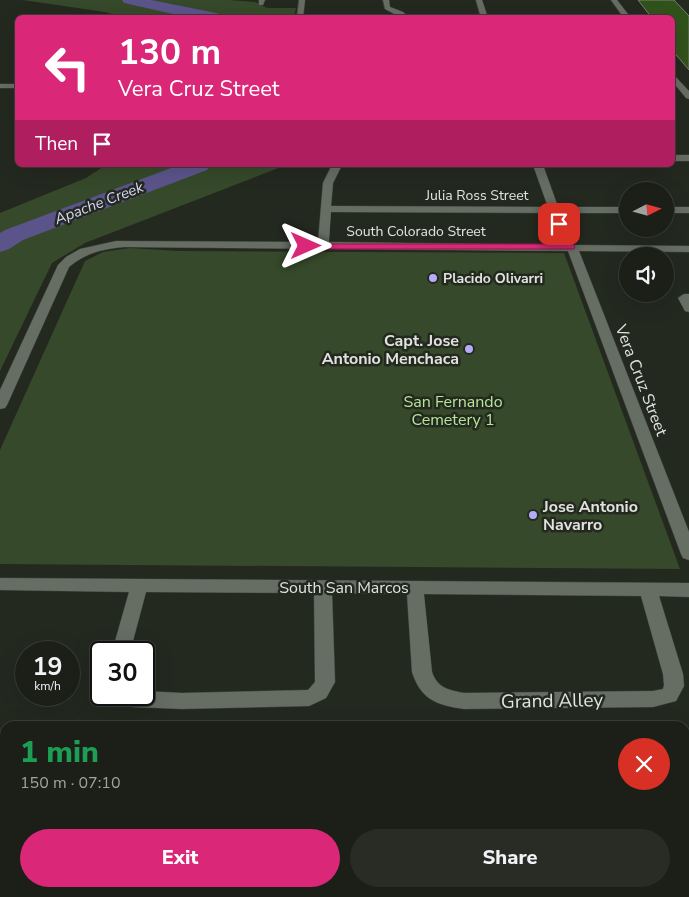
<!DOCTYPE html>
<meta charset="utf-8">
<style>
:root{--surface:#1b1f18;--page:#282c25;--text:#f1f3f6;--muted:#a0a2a2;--line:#393d37;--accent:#db2777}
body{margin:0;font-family:"Nunito Sans",sans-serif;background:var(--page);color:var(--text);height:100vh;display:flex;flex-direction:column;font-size:19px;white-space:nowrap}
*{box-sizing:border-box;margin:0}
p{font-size:16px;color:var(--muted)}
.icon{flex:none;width:28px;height:28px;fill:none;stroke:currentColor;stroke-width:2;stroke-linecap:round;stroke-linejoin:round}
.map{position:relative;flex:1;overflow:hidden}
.details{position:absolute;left:0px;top:721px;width:690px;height:176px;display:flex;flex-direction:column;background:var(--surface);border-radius:15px 15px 0 0;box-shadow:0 5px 20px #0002,0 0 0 1px var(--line)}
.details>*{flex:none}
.top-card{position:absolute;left:15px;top:15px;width:660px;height:152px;border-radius:8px;box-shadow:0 5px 20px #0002,0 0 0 1px var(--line);background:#db2777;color:#fff;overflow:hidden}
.needle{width:32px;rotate:84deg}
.tools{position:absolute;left:619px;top:182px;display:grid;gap:10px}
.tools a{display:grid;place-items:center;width:55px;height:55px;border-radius:50%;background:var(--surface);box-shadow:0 5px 20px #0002,0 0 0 1px var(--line);font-size:25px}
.speed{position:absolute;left:15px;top:641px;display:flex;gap:10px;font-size:25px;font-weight:700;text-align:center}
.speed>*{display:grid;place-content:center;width:65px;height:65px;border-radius:50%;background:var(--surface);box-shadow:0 5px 20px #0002,0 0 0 1px var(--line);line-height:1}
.speed small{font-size:12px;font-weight:400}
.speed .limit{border:2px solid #111;border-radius:8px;background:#fff;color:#111}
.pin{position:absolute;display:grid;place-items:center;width:42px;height:42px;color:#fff;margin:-21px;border-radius:10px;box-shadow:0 2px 8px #0006}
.me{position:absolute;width:55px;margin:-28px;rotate:90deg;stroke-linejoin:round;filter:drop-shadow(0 0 4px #0008)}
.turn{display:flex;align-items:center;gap:18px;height:105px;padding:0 20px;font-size:22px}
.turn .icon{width:65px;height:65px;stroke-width:2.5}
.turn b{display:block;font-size:35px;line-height:42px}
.then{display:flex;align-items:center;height:48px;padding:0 20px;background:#0003;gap:10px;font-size:19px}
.round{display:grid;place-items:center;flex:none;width:52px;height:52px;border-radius:26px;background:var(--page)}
.summary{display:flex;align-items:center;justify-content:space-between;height:85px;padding:0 20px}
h1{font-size:30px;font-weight:800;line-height:38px;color:#1e9e55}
.primary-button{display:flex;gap:10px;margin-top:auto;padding:10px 20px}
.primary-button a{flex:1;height:58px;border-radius:30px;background:var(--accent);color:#fff;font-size:20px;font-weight:800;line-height:58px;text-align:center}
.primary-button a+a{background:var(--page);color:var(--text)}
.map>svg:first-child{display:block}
</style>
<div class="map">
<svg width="689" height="897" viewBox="0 0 689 897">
<rect width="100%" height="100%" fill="#242920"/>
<path fill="#36492a" d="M 23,0 L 229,0 L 255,2 L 267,8 L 296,8 L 294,17 L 125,18 L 105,12 Z
M 106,165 L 286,165 L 85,243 L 52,263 L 0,371 L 0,213 L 86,178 Z
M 130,248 L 177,251 L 564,253 L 680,569 L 0,564 L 0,450 L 85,261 L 103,252 Z
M 689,749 L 689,897 L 611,897 L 612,893 L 685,892 L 685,753 Z"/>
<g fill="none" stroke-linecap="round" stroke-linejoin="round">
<path fill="#5b548b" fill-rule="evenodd" d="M 122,0 L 151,0 L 216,13 L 222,15 L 223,18 L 191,18 L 124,3 Z
M 179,165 L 210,165 L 207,170 L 23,240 L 9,249 L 0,252 L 0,233 L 5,230 Z"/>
</g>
<path fill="#32521c" stroke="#787f74" d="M 638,0 L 674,0 L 689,16 L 689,70 L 672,50 L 672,18 L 652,18 Z"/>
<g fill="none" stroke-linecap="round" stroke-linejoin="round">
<g stroke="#40443d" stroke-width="1">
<path id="minor" d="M 259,0 L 265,0 L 263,5 L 259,5 Z
M 299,0 L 305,0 L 303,18 L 297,17 Z
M 383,0 L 389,0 L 390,7 L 403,12 L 410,18 L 402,18 L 385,9 Z
M 476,0 L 482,0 L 488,18 L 481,18 Z
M 611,0 L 617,0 L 631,18 L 624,18 Z
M 672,73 L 689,91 L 689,99 L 686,98 L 672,81 Z
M 0,84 L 18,84 L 18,88 L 0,88 Z
M 672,155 L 689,155 L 689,161 L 672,161 Z
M 332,165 L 342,165 L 333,183 L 331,206 L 548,207 L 533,165 L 543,165 L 558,207 L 628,207 L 628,213 L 560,213 L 569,238 L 574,245 L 689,246 L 689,252 L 579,251 L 689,532 L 689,560 L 683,558 L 681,554 L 568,251 L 124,247 C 103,249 85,253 69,267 L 7,405 L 5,408 L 0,409 L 0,390 L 58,265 L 66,257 L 80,249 L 116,241 L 318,242 L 323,183 ZM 331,212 L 550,213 L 558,238 L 563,245 L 329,242 Z
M 665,207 L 689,207 L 689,213 L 665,213 Z
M 684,294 L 689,294 L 689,312 L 685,311 L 678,298 Z
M 0,578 L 689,583 L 689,597 L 659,596 L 683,674 L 684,686 L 676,701 L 653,707 L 464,709 C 437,705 421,700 412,672 L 407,594 L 332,593 L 335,682 L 326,698 L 309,706 L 182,709 L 133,707 L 115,701 L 112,695 L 144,695 L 144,691 L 182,693 L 308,690 L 315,682 L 314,593 L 146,592 L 130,652 L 112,652 L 129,592 L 0,590 ZM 424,594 L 641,596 L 663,674 L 664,685 L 663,689 L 653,691 L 464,693 C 449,690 437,688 432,672 Z"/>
</g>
<use href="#minor" fill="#666d63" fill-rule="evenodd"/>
<path stroke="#a3a69f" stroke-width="5" stroke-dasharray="14 7" stroke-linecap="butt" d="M 0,810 L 5,813
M 186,892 L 196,897"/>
</g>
<path fill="#db2777" stroke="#8e194d" d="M 559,221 C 566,225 570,240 575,247 L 574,249 L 306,249 L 301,246 L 306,244 L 565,244 L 555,224 Z"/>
<g fill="#b4acf9" stroke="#242920" stroke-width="2">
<circle cx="433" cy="278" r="5"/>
<circle cx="469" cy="349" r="5"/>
<circle cx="533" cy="515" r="5"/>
</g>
<g text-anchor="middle" stroke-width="5" stroke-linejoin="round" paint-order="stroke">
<g font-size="14" fill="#e1e4de" stroke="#242920">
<text x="477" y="200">Julia Ross Street</text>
<text x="416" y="236">South Colorado Street</text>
</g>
<g font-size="14" font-weight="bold" fill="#e1e4de" stroke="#242920" text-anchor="start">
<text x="443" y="283">Placido Olivarri</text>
</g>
<g font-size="15" font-style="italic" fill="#d9d7fa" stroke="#242920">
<text transform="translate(99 203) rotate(-21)" y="5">Apache Creek</text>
</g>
<g font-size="16" font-weight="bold" fill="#e1e4de" stroke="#242920" text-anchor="end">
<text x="459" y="346">Capt. Jose<tspan x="459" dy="18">Antonio Menchaca</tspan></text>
<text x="543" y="512" text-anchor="start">Jose Antonio<tspan x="543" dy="18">Navarro</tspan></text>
</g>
<g font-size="16" fill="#e1e4de" stroke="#242920">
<text transform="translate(642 380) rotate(69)" y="6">Vera Cruz Street</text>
<text x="344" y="593">South San Marcos</text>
</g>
<g font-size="16" fill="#b4e696" stroke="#242920">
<text x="453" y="407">San Fernando<tspan x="453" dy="18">Cemetery 1</tspan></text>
</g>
<g font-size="19" fill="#e1e4de" stroke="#242920">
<text transform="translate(552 700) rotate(-1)" y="7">Grand Alley</text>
</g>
</g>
</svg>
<div class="tools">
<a><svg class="needle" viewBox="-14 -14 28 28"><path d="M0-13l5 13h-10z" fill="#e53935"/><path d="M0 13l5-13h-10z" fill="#a0a2a2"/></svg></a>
<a><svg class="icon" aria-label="sound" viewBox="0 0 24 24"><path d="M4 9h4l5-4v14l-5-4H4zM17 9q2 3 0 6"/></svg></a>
</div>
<div class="speed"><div>19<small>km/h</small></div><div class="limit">30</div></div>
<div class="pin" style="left:559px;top:224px;background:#d93025"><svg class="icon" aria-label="arrive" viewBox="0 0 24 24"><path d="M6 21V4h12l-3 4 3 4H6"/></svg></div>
<svg class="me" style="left:306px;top:246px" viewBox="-20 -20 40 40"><path d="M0-17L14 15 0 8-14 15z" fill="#db2777" stroke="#fff" stroke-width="4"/></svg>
<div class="top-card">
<div class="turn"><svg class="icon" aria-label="left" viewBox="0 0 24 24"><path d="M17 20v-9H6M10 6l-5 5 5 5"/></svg><div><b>130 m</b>Vera Cruz Street</div></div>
<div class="then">Then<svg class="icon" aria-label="arrive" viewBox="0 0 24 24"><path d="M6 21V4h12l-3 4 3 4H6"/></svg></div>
</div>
<section class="details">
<div class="summary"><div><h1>1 min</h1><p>150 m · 07:10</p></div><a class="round" style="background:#d93025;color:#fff"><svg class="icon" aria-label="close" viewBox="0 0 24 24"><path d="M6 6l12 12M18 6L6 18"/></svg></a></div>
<div class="primary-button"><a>Exit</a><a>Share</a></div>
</section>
</div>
